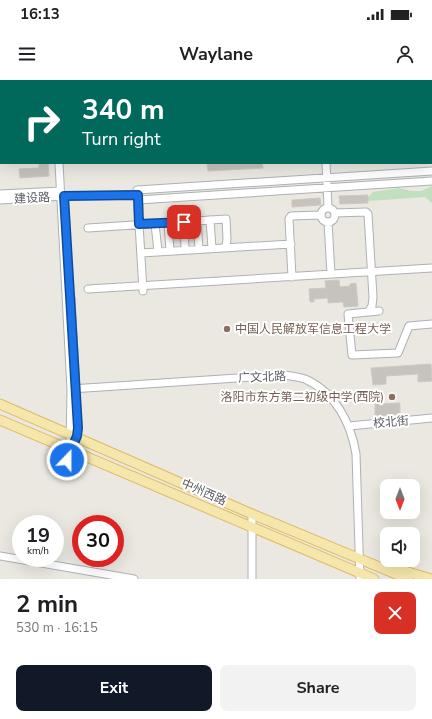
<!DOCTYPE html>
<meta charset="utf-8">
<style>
:root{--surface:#fff;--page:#f2f2f2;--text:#202124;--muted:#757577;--accent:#111827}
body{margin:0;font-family:"Nunito Sans","Noto Sans SC",sans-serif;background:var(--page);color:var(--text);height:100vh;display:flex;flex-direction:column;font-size:15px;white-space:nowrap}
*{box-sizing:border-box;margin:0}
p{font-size:13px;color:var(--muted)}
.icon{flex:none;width:22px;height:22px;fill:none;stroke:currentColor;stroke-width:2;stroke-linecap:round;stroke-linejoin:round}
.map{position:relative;height:499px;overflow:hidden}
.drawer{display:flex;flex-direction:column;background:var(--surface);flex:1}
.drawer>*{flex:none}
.guide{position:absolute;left:0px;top:0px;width:432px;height:84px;box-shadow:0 4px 16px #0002;background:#00695c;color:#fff;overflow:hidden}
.needle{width:26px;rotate:180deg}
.controls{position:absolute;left:380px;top:399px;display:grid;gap:8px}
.controls a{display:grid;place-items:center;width:40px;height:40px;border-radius:8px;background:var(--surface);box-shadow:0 4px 16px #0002;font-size:20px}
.speed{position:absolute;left:12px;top:435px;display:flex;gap:8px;font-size:20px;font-weight:700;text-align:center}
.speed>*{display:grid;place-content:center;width:52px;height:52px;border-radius:50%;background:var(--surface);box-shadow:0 4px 16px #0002;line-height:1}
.speed small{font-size:10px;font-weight:400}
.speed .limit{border:6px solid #d22;background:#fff;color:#111}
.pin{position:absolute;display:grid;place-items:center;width:34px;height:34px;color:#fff;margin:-17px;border-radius:8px;box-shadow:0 2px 6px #0006}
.me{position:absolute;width:44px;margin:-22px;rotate:22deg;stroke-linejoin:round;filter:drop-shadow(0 0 3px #0008)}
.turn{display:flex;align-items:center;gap:14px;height:84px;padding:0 16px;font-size:18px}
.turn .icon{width:52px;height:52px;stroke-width:2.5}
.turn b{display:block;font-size:28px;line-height:34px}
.round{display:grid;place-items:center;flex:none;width:42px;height:42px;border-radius:8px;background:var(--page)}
.head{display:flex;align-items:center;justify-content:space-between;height:68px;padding:0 16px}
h1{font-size:24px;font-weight:700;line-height:30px}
.primary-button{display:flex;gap:8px;margin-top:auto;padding:8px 16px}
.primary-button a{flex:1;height:46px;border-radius:8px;background:var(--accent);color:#fff;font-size:16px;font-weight:700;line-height:46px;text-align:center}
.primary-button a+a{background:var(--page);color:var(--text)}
.status{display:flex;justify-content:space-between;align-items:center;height:28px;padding:0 20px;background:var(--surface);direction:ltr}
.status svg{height:11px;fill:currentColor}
header{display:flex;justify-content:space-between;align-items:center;height:52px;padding:0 16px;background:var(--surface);font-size:18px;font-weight:700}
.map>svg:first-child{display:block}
</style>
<div class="status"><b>16:13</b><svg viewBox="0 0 49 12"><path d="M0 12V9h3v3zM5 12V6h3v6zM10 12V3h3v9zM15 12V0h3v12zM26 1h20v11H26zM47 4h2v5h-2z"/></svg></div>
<header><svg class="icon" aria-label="menu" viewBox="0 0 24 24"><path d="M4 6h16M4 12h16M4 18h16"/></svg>Waylane<svg class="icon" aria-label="person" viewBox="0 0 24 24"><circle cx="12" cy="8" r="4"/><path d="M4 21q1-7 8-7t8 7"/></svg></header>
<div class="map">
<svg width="432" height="499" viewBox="0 0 432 499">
<rect width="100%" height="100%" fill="#eae8e1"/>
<path fill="#c1e0bf" d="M 432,106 L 432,123 L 425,117 L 369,121 L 367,119 L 373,112 L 399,108 L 411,111 L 421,111 Z"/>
<path fill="#c6c3be" stroke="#cec9c0" d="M 39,83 L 48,83 L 49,96 L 20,98 L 19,89 L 39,88 Z
M 207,83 L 262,83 L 263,88 L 208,91 Z
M 368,115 L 368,123 L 340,124 L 339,116 Z
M 320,118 L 321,125 L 292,127 L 292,120 Z
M 339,200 L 340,207 L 350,206 L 350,204 L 356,203 L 358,226 L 344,227 L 343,222 L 328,223 L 328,218 L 314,219 L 314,222 L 310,222 L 309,209 L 326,208 L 325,201 Z
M 431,284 L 432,301 L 418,302 L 418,294 L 386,296 L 386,304 L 373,305 L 371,288 Z
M 400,323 L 400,334 L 375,337 L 375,324 Z"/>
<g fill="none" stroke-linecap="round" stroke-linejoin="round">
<g stroke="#aeb1b5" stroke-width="9">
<path id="minor" d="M 54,0 L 54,1
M 144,0 L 144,1
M 202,0 L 202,1
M 275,0 L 275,1
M 365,0 L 365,1
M 431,19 L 432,19
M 0,57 L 1,57
M 0,74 L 1,74
M 59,83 L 71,309 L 70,370
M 326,83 L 328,127
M 0,114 L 61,111
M 0,120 L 64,116 L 137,115
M 138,120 L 432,101
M321 135a7 7 0 1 1 14 0a7 7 0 1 1-14 0Z
M 335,133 L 366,132 L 368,134 L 373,217 L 372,226 L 368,232
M 210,140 L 212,168
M 197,141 L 199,169
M 184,142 L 185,170
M 328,142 L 331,194
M 168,143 L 170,171
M 155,144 L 158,171
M 88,148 L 226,139 L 227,159 L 226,167
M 141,173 L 291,164
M 292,197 L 289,139 L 291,136 L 320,135
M 88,209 L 432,188
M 143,211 L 137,110 L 432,91
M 379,231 L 348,234 L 352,275 L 398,273 L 409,246 L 432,244
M 71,309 L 284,295 C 291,296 299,297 305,299 C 335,312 351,343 356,374 L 360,499
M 349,346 L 432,338
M 67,380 L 77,356 L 78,348 L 71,218
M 0,476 L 134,499
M 252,499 L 252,434"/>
</g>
<g stroke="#e0b964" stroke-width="11">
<path id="major" d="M 0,324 L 252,434 L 408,499
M 0,340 L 374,499
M 391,487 L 431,499"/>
</g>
<use href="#minor" stroke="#fff" stroke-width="7"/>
<use href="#major" stroke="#f5e7ab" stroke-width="9"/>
</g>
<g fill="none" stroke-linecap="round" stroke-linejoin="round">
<g stroke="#114b97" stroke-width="10">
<path id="route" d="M 67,380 L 77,356 L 78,348 L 64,116 L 138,115 L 139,144 L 184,142"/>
</g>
<use href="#route" stroke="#1a73e8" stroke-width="7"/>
</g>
<g fill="#8d6e63" stroke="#fff" stroke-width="1.5">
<circle cx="227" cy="249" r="4"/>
<circle cx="392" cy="317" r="4"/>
</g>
<g text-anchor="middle" stroke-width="4" stroke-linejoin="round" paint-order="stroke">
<g font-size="12" fill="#595c60" stroke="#fff">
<text transform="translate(32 118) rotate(-3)" y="4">建设路</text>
<text transform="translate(262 297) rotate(-2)" y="4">广文北路</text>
<text transform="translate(391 342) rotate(-5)" y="4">校北街</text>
<text transform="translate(204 412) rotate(24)" y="4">中州西路</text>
</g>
<g font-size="12" fill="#785e54" stroke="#fff" text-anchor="start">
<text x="235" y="253">中国人民解放军信息工程大学</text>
<text x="384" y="321" text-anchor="end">洛阳市东方第二初级中学(西院)</text>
</g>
</g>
</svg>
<div class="controls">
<a><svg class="needle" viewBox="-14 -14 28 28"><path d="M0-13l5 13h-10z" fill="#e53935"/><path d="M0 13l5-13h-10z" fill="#757577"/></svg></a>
<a><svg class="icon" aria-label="sound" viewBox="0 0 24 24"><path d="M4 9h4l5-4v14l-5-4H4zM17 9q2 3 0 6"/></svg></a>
</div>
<div class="speed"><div>19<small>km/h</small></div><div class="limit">30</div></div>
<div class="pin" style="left:184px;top:142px;background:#d93025"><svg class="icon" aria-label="arrive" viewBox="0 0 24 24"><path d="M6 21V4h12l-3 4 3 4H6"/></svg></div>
<svg class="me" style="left:67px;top:380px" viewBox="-20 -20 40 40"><circle r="17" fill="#1a73e8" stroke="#fff" stroke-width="3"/><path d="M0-11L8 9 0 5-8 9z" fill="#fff"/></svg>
<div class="guide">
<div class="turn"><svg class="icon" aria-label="right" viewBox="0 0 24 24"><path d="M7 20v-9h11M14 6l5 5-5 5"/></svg><div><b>340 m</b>Turn right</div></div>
</div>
</div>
<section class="drawer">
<div class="head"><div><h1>2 min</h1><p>530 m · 16:15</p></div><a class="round" style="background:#d93025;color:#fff"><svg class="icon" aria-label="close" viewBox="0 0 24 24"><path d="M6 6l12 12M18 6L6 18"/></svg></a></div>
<div class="primary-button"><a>Exit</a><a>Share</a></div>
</section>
